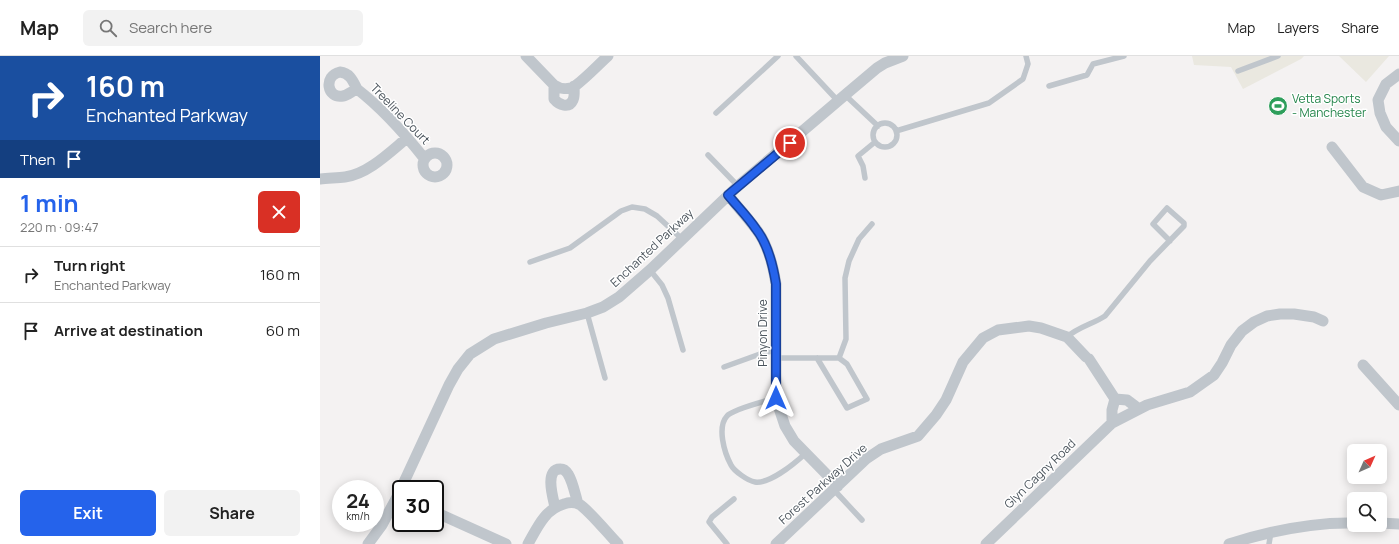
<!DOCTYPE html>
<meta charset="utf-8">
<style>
:root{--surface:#fff;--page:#f2f2f2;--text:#222;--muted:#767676;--line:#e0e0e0;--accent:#2563eb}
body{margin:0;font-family:Manrope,sans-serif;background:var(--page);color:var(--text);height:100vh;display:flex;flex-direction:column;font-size:15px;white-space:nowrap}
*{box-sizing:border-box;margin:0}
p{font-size:13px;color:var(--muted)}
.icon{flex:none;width:22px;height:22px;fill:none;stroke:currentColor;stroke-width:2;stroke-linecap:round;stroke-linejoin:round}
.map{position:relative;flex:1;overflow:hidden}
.side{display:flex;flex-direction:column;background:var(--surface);width:320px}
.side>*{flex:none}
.top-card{background:#1a4fa0;color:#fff;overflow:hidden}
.needle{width:26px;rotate:45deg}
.fabs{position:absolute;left:1027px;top:388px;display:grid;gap:8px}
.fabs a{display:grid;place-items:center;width:40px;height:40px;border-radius:6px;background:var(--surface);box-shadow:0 2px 10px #0003;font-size:20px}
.speed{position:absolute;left:12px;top:424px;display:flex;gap:8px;font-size:20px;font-weight:700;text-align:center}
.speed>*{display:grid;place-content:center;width:52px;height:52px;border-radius:50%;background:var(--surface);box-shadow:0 2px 10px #0003;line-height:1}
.speed small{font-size:10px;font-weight:400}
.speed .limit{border:2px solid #111;border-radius:6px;background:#fff;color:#111}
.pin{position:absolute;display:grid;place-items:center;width:34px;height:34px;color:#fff;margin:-17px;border:2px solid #fff;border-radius:50%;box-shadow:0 1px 4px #0007}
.me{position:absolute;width:44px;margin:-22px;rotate:0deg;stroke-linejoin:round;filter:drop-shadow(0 0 3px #0008)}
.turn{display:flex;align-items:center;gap:14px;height:84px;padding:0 20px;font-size:18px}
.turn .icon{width:52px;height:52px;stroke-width:2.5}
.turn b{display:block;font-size:28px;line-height:34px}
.then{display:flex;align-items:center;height:38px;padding:0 20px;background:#0003;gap:8px;font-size:15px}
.round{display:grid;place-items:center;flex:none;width:42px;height:42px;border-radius:6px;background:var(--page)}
.overview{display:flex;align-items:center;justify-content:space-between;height:68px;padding:0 20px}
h1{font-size:24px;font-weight:700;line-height:30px;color:var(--accent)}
.primary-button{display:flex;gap:8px;margin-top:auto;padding:8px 20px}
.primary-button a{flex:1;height:46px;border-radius:6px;background:var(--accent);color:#fff;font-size:16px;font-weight:700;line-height:46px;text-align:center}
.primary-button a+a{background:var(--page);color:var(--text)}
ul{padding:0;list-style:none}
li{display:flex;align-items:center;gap:12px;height:56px;padding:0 20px;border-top:1px solid var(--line)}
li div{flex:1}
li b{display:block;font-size:15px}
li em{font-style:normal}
header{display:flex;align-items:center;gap:24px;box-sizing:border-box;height:56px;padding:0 20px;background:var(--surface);border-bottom:1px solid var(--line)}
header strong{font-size:19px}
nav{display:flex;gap:22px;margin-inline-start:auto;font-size:14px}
.search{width:280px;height:36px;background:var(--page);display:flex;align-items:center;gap:10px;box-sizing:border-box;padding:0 14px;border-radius:6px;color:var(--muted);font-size:15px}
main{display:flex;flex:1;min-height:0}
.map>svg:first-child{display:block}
</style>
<header>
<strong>Map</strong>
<div class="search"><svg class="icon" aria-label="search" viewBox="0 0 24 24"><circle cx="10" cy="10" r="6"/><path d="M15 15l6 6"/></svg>Search here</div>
<nav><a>Map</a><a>Layers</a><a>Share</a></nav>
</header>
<main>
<section class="side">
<div class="top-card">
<div class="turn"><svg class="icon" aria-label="right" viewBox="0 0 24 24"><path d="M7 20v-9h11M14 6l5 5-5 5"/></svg><div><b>160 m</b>Enchanted Parkway</div></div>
<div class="then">Then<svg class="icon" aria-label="arrive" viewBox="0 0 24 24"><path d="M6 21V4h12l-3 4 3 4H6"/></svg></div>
</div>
<div class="overview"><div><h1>1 min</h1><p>220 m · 09:47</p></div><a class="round" style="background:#d93025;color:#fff"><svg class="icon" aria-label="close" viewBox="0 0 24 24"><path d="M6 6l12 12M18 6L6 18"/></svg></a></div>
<ul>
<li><svg class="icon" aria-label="right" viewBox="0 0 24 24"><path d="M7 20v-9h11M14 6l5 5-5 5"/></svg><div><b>Turn right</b><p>Enchanted Parkway</p></div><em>160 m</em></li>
<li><svg class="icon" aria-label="arrive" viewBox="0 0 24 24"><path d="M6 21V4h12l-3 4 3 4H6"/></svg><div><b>Arrive at destination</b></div><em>60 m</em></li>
</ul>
<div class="primary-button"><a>Exit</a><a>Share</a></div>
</section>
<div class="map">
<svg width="1079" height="488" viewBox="0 0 1079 488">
<rect width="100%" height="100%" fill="#f4f2f2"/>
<path fill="#eae8e0" d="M 872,0 L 984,0 L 981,3 L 923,33 L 911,11 L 874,9 Z
M 1019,0 L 1069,0 L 1046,26 Z"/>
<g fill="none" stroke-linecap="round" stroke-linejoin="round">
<path stroke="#c0c6cc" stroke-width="5.5" d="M 476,0 L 518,45
M 918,15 L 958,0
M 729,30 L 767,19 L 773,8 L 804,0
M 525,39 L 558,70
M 396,57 L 458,0
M553 79a12 12 0 1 1 24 0a12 12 0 1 1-24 0Z
M 576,75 L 669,47 L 703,23 L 708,8 L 706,0
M 388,99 L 418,130
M 545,122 L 543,110 L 538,100 L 555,86
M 210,206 L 250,192 L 301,155 L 312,151 L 325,153 L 337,160 L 362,183
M 330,214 L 342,229 L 348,242 L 363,294
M 267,257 L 285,322
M 747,281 C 758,271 773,268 785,260 L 830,205 L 864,170 L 864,167 L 847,152 L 833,168 L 850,185
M 456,302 L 519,302 L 527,308 L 547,343 L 527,352 L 497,302
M 519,302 L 526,283 L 525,222 L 529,205 L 539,183 L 552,168
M 404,311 L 440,298 L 456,294
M 456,342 C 446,345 413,353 407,360 C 397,371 404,396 411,409 C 414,415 428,425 435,426 C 450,428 475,407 485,398
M 514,434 L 542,464
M 407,488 L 389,466 L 392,461 L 414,443
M 949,488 L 951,476"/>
<path stroke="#c0c6cc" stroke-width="11" d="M 206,0 L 234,29 C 240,33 248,34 255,30 C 266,22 278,9 288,0
M 20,16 C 30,17 33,25 37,33 C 32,35 28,39 23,40 C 7,43 3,20 20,16 Z
M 1079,18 L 1066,28 L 1058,44 L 1060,57 L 1066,71 L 1079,85
M 234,29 L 234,43 C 239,49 249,53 253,44 C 255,40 254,35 254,30
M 37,33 C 63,53 84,77 104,102
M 1012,91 L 1043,131 L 1061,139 L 1079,135
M103 109a12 12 0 1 1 24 0a12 12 0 1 1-24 0Z
M 0,123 C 8,122 17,122 25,121 C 48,118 70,96 87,82
M 408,139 C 417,150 427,161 436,173 C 448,188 453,209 456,228 L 456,343 L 465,370 L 474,385 L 518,430
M 769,303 L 795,343 L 792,354 L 792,367
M 1043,309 L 1079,349
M 795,343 L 807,344 L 819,353
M 235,451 C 233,442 224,412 241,413 C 244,413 246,415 248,418 C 253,426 255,438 258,448
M 115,456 L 186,488
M 1060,467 L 1079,468
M 48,488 L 62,469 L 78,439 L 129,329 L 138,313 L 150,298 L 174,283 L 226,267 L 267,257 L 283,251 L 299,241 L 330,214 L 418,130 L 525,39 L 557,12 L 565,7 L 583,0
M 208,488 C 217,472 225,453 244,448 C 249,446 254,446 259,448 C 270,455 288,478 298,488
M 456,488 L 546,403 L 561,393 L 598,380 L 616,359 L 626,344 L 643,306 L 663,282 L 678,274 L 709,270 L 721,272 L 747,281 L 766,301
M 666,488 L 792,367 L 827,349 L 870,336 L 894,319 L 902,307 L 911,289 L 922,275 L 934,266 L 947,260 L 960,258 L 974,258 L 994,261 L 1003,265
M 909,488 C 950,475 991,466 1034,467"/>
</g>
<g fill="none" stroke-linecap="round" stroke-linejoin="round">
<g stroke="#184099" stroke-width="10">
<path id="route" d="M 456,342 L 456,228 C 453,209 448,188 436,173 C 428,161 417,150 408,139 L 470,87"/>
</g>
<use href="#route" stroke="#2563eb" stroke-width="7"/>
</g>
<defs>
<g id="stadium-disc" transform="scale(1)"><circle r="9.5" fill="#2e9e5b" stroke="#fff"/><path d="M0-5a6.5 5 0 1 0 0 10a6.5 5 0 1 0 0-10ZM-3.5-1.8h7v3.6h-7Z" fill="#fff"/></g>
</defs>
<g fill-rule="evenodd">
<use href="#stadium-disc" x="958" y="50"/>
</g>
<g text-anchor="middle" stroke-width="3" stroke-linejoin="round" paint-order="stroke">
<g font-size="12" fill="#27864d" stroke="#fff" text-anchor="start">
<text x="972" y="47">Vetta Sports<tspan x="972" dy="14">- Manchester</tspan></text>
</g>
<g font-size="12" fill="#4c555d" stroke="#fff">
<text transform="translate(80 58) rotate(46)" y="4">Treeline Court</text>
<text transform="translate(332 192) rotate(-43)" y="4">Enchanted Parkway</text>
<text transform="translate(443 277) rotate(-90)" y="4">Pinyon Drive</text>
<text transform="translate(720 418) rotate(-44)" y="4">Glyn Cagny Road</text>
<text transform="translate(503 428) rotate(-42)" y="4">Forest Parkway Drive</text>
</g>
</g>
</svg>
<div class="fabs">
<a><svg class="needle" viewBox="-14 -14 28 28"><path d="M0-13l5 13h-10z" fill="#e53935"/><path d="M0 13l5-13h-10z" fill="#767676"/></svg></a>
<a><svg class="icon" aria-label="search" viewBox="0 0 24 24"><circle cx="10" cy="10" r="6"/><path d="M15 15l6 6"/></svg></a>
</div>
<div class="speed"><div>24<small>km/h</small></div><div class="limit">30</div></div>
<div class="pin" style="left:470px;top:87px;background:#d93025"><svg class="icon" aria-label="arrive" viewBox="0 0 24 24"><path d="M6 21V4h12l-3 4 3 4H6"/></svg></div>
<svg class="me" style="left:456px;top:342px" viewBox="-20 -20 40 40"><path d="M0-17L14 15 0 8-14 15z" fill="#2563eb" stroke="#fff" stroke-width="4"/></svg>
</div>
</main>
